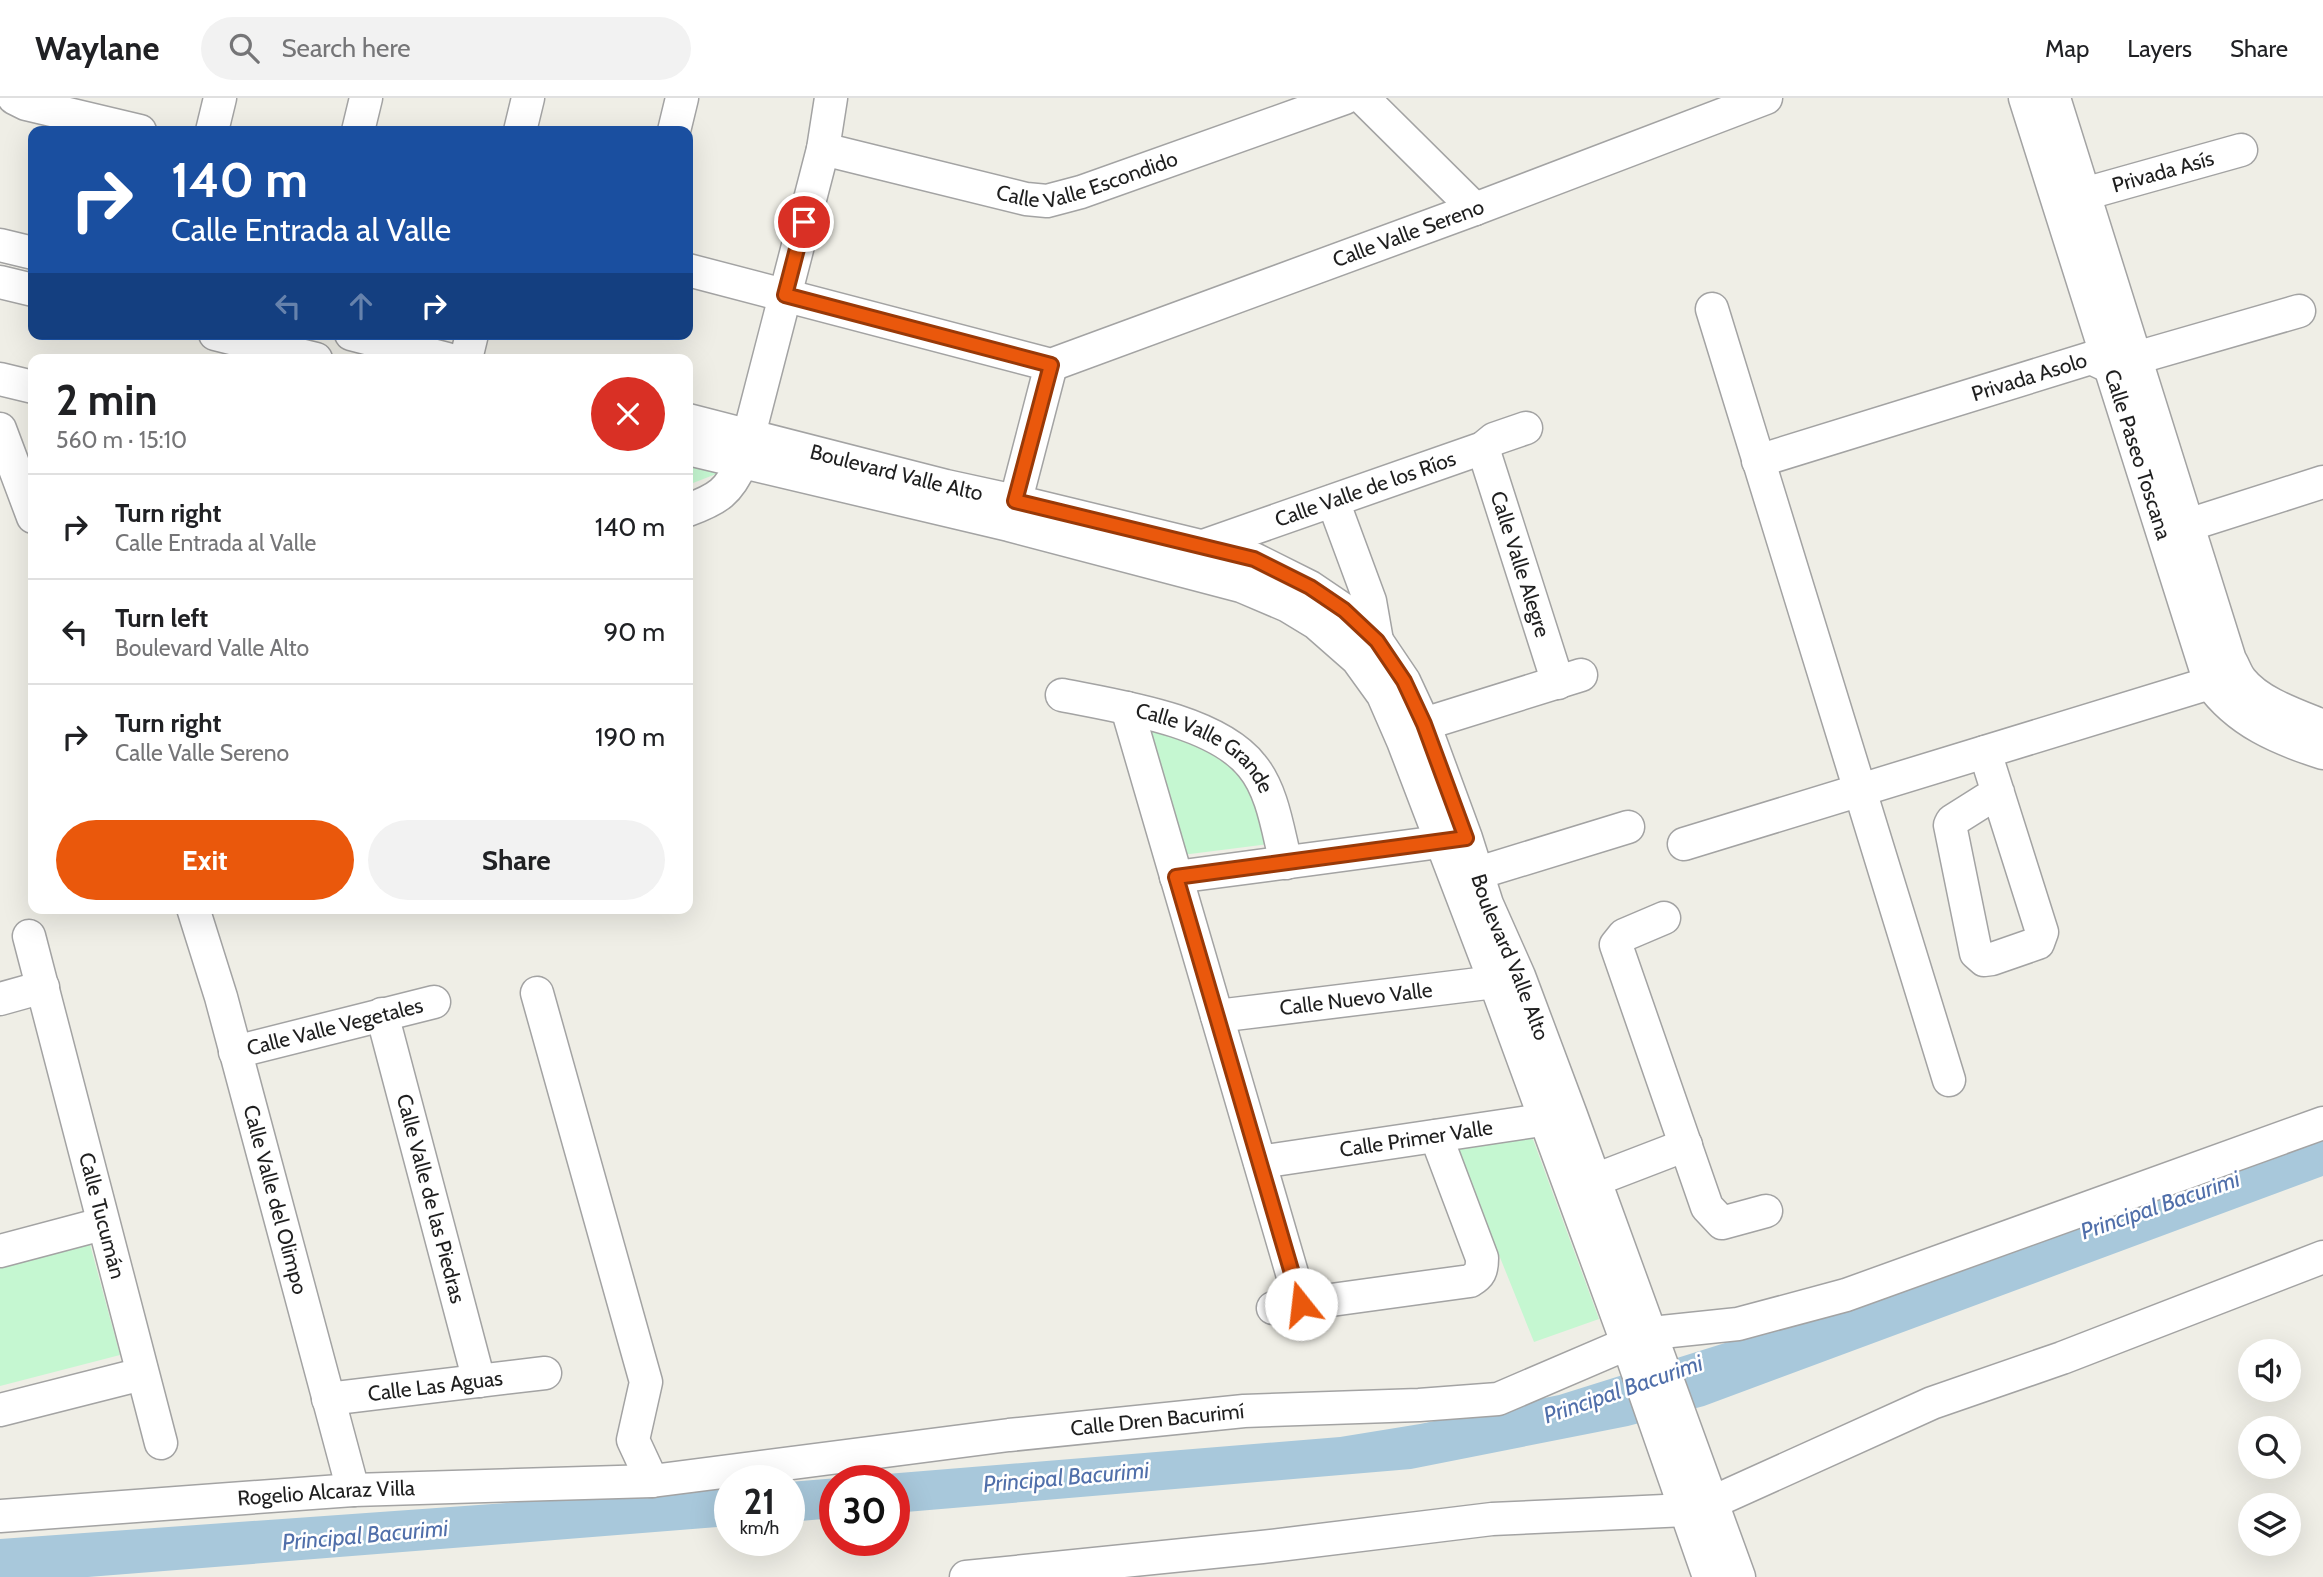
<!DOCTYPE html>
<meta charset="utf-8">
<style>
:root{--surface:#fff;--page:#f2f2f2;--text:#202124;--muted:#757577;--line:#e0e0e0;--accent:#ea580c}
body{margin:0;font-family:Cabin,sans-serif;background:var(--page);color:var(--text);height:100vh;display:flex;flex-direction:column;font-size:26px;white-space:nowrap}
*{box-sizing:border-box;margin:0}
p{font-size:23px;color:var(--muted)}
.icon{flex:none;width:38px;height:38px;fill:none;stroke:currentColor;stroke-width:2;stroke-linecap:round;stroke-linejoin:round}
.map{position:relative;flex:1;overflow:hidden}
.details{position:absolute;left:28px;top:256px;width:665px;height:560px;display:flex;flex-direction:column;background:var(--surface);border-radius:14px;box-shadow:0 7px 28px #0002}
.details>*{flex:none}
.banner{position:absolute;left:28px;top:28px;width:665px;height:214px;border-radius:14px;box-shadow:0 7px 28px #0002;background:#1a4fa0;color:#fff;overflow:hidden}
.controls{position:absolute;left:2238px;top:1241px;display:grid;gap:14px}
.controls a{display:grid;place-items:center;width:63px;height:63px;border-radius:50%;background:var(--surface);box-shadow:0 7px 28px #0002;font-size:35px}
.speed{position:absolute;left:714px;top:1367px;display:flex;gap:14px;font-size:35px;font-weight:700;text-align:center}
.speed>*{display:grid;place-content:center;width:91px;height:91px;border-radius:50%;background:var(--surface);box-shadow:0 7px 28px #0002;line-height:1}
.speed small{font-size:18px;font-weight:400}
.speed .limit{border:10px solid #d22;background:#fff;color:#111}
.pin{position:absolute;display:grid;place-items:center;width:60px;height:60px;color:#fff;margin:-30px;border:4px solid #fff;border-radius:50%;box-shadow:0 2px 7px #0007}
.me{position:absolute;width:77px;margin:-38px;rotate:344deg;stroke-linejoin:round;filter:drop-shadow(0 0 5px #0008)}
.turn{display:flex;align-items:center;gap:24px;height:147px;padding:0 28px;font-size:32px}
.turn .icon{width:91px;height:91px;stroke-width:2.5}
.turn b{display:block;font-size:49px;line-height:60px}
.lanes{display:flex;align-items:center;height:66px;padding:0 28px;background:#0003;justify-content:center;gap:35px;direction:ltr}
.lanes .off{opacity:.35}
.round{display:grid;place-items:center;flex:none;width:74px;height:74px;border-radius:37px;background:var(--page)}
.head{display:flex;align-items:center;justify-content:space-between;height:119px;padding:0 28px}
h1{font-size:42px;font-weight:800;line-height:52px}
.primary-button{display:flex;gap:14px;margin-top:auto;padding:14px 28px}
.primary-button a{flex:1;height:80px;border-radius:42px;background:var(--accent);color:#fff;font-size:28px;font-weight:800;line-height:80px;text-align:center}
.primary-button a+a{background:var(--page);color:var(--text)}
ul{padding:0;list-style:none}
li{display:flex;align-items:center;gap:21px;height:105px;padding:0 28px;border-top:2px solid var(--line)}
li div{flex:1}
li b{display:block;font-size:26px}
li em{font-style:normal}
header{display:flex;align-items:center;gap:42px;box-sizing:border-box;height:98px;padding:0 35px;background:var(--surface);border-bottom:2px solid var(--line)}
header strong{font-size:33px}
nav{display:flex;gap:38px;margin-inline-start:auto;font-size:24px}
.search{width:490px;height:63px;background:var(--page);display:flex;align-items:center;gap:18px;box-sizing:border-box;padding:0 24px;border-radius:38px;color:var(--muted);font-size:26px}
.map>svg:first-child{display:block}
</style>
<header>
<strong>Waylane</strong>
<div class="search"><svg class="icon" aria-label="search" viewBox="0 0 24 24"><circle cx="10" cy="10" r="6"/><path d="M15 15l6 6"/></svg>Search here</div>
<nav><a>Map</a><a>Layers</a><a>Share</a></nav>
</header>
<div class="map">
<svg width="2323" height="1479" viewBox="0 0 2323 1479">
<rect width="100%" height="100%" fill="#efeee6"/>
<path fill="#c5f7d1" d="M 688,358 L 734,369 L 688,387 Z
M 1144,622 L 1228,661 L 1254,698 L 1269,746 L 1182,757 Z
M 1531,1036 L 1599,1221 L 1534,1244 L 1454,1045 Z
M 88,1139 L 120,1257 L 0,1288 L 0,1162 Z"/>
<path fill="#a8c8db" d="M 2323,1039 L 2323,1078 L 1704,1308 L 1628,1328 L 1411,1371 L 894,1415 L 894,1382 L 835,1382 L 835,1420 L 789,1424 L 789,1384 L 1340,1339 L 1420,1326 L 1559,1297 L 1833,1211 Z
M 730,1389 L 730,1428 L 88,1479 L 0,1479 L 0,1441 Z"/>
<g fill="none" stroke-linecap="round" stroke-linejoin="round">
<g stroke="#a3a3a3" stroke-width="35">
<g id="minor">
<path d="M 14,0 L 26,6 L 140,33"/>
<path d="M 1363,0 L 1475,111"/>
<path id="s1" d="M 2025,0 L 2210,585 C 2238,624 2279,641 2323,655"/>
<path d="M 2054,0 L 2230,562 C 2234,568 2236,576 2241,582 C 2259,605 2296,617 2323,628"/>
<path d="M 212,33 L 220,0"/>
<path d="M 358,33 L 366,0"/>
<path d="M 520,33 L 528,0"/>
<path d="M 674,33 L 682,0"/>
<path id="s2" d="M 823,51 L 1026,101 L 1047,103 L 1081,94 L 1345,0"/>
<path id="s3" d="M 2084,96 L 2241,52"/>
<path d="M 0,147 L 33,155"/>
<path id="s4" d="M 688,172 L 1051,267 L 1475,111 L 1766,0"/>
<path d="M 0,184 L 33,192"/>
<path d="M 1712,211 L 1949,982"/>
<path d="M 215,236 L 316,261"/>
<path d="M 351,236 L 447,261"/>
<path d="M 466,261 L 472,236"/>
<path d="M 0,281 L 33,289"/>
<path id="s5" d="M 688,322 L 946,388 L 1015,403 L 1254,461 L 1310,489 L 1344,512 L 1377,543 L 1404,583 L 1424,626 L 1466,740 L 1487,806 L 1519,878 L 1571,1017 L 1739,1479"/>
<path d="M 0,331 L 33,419"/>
<path id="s6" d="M 1483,350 L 1558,585"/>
<path d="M 688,351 L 1009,427 L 1241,488 L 1288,508 L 1316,525 L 1357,561 L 1383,597 L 1403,643 L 1495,884 L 1633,1261 L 1709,1479"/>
<path id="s7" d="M 1758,363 L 2091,260 L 2108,268 L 2299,213"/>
<path d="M 1333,403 L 1370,503 L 1377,543"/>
<path d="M 688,412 C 718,401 729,394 742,364 L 823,51 L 831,0"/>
<path d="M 1011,421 L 1051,267"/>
<path d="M 2188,427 L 2323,384"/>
<path id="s8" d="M 1203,448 L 1483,350 L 1494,341 L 1526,330"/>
<path id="s9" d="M 1062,597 C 1117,608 1216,622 1252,668 C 1273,693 1278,734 1286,765"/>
<path d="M 1127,610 L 1301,1206"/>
<path d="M 1424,626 L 1581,577"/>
<path d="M 1985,654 L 2042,834 L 2038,845 L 1992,861 L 1984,862 L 1976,855 L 1950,727 L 1952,723 L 1998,694"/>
<path d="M 1684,746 L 2210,585 L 2222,571"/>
<path d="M 1478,775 L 1628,729"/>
<path d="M 1176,779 L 1462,741"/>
<path id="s10" d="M 193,810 L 221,899 L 353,1392"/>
<path d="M 1664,820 L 1624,837 L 1616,847 L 1707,1109 L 1722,1125 L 1766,1113"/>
<path id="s11" d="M 29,838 L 161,1345"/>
<path d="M 537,895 L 646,1284 L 633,1342 L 652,1383"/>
<path d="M 0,901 L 43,889"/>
<path id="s12" d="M 382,916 L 479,1283"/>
<path id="s13" d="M 1217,918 L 1495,884"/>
<path id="s14" d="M 235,954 L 434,904"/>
<path id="s15" d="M 1260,1064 L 1562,1019"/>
<path d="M 1595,1082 L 1686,1047"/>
<path d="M 0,1153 L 102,1126"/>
<path d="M 1273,1210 L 1470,1183 C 1480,1177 1482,1173 1482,1160 L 1436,1038"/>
<path id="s16" d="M 328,1301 L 545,1275"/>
<path d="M 0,1312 L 142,1276"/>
<path id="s17" d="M 0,1418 L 353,1392 L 652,1383 L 1009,1337 L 1244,1313 L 1419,1307 L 1498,1301 L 1652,1235 L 1738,1226 L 1846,1197 L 2323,1025"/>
<path d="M 966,1479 L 1262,1449 L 1492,1421 L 1686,1412 L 1713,1404 L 1932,1305 L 2062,1260 L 2323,1159"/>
</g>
</g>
<use href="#minor" stroke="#fff" stroke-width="32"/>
</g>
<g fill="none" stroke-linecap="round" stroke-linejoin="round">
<g stroke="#983908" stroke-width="18">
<path id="route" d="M 804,124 L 785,197 L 1051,267 L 1015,403 L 1254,461 L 1310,489 L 1344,512 L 1377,543 L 1404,583 L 1424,626 L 1466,740 L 1176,779 L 1301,1206"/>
</g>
<use href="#route" stroke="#ea580c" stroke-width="12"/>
</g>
<g text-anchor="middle" stroke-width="5" stroke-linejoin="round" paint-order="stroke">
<g font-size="21" fill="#1f1f1f" stroke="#fff">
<text dy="7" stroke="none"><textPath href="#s2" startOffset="273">Calle Valle Escondido</textPath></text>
<text dy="7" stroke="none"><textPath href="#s3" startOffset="82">Privada Asís</textPath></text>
<text dy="7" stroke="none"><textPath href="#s4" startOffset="756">Calle Valle Sereno</textPath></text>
<text dy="7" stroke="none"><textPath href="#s7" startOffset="284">Privada Asolo</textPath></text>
<text dy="7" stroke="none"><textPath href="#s1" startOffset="374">Calle Paseo Toscana</textPath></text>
<text dy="7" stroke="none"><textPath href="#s5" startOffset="215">Boulevard Valle Alto</textPath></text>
<text dy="7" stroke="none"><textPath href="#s8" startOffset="172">Calle Valle de los Ríos</textPath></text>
<text dy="7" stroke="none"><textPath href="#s6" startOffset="122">Calle Valle Alegre</textPath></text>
<text dy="7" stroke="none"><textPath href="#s9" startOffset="156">Calle Valle Grande</textPath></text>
<text dy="7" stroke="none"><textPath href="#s5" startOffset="1076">Boulevard Valle Alto</textPath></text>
<text dy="7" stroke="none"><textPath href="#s13" startOffset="140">Calle Nuevo Valle</textPath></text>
<text dy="7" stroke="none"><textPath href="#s14" startOffset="103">Calle Valle Vegetales</textPath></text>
<text dy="7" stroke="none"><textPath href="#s15" startOffset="158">Calle Primer Valle</textPath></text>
<text dy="7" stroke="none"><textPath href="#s12" startOffset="191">Calle Valle de las Piedras</textPath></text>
<text dy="7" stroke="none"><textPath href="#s10" startOffset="303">Calle Valle del Olimpo</textPath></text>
<text dy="7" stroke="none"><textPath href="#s11" startOffset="289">Calle Tucumán</textPath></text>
<text dy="7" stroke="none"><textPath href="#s16" startOffset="108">Calle Las Aguas</textPath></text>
<text dy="7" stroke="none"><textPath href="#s17" startOffset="1162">Calle Dren Bacurimí</textPath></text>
<text dy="7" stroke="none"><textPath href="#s17" startOffset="327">Rogelio Alcaraz Villa</textPath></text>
</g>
<g font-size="23" font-style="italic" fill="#506faa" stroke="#fff">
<text transform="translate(2160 1107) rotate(-19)" y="8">Principal Bacurimi</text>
<text transform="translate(1623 1291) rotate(-19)" y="8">Principal Bacurimi</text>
<text transform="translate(1066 1379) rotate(-5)" y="8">Principal Bacurimi</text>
<text transform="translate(365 1437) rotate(-5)" y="8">Principal Bacurimi</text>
</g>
</g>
</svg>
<div class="controls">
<a><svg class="icon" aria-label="sound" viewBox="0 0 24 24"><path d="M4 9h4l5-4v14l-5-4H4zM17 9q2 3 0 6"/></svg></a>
<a><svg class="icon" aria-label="search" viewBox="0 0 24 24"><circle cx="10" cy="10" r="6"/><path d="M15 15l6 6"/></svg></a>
<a><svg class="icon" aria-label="layers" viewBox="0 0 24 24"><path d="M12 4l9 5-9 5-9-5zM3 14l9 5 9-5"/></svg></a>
</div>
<div class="speed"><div>21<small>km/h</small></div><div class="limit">30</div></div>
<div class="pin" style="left:804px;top:124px;background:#d93025"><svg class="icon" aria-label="arrive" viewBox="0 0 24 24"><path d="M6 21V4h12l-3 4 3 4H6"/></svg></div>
<svg class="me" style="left:1301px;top:1206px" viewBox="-20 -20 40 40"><circle r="19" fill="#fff"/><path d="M0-13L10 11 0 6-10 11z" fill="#ea580c"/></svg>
<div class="banner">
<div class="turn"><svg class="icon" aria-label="right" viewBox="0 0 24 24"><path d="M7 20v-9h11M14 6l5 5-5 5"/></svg><div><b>140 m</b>Calle Entrada al Valle</div></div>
<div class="lanes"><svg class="icon off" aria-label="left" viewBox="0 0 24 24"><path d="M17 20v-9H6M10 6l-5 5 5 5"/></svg><svg class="icon off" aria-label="ahead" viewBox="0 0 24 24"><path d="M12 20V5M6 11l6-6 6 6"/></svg><svg class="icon" aria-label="right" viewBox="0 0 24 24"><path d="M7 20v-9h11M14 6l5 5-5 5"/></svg></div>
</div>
<section class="details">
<div class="head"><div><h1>2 min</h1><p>560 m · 15:10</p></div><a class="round" style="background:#d93025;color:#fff"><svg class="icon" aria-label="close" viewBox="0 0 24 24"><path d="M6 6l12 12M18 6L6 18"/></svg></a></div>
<ul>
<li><svg class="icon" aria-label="right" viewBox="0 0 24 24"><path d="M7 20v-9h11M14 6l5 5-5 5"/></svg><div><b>Turn right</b><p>Calle Entrada al Valle</p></div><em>140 m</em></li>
<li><svg class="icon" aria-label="left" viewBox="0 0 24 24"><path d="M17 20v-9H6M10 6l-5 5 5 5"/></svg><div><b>Turn left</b><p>Boulevard Valle Alto</p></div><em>90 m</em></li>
<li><svg class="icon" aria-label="right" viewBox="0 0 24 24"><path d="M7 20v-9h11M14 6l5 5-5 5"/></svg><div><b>Turn right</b><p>Calle Valle Sereno</p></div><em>190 m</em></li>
</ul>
<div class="primary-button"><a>Exit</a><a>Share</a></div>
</section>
</div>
